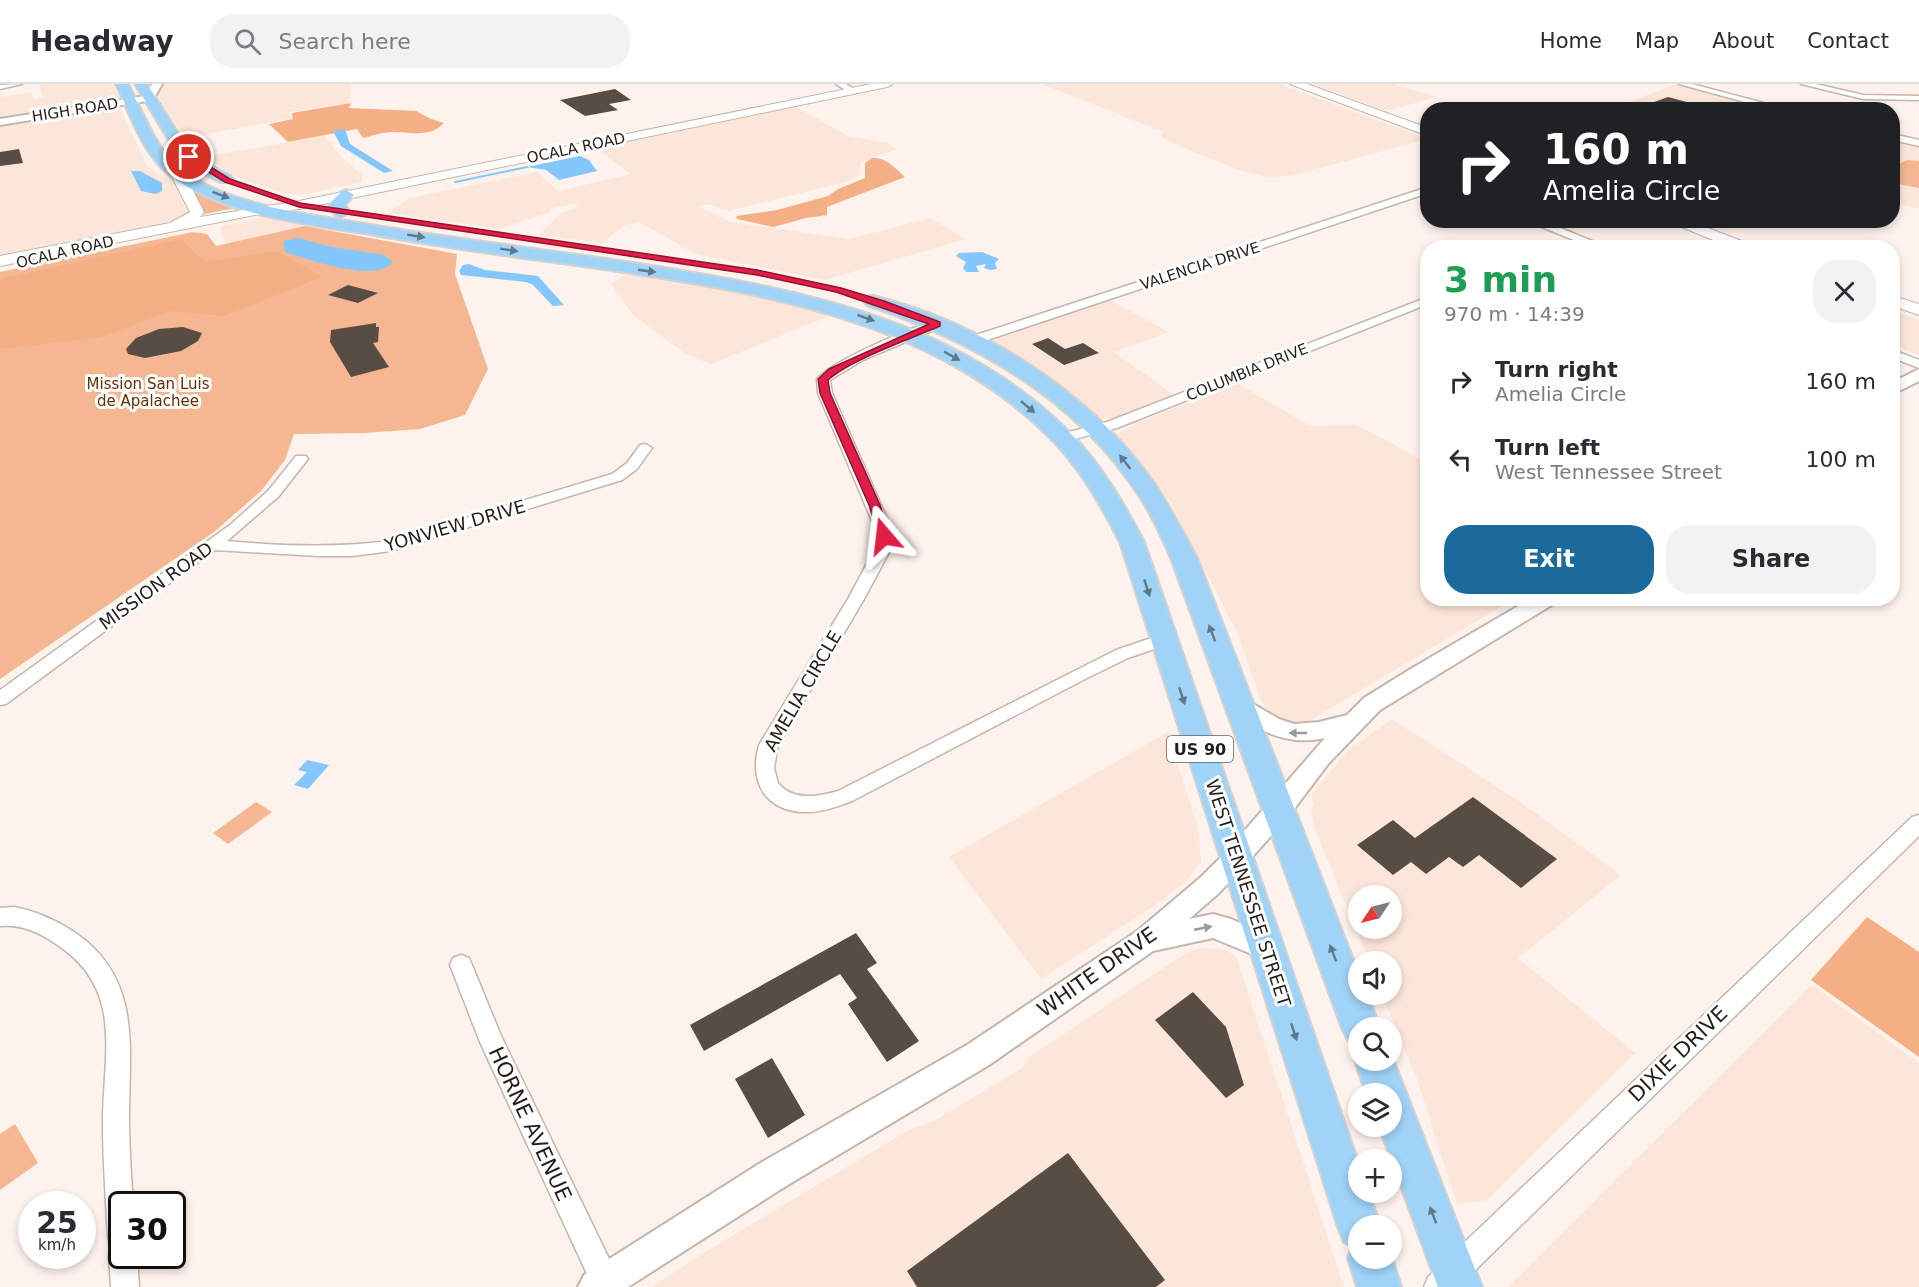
<!DOCTYPE html>
<meta charset="utf-8">
<style>
:root{--surface:#fff;--page:#f2f2f3;--text:#2b2b33;--muted:#7c7c81;--line:#e1e1e2;--accent:#1b6a9c}
body{margin:0;font-family:"DejaVu Sans",sans-serif;background:var(--page);color:var(--text);height:100vh;display:flex;flex-direction:column;font-size:22px;white-space:nowrap}
*{box-sizing:border-box;margin:0}
p{font-size:20px;color:var(--muted)}
.icon{flex:none;width:33px;height:33px;fill:none;stroke:currentColor;stroke-width:2;stroke-linecap:round;stroke-linejoin:round}
.map{position:relative;flex:1;overflow:hidden}
.drawer{position:absolute;left:1420px;top:156px;width:480px;height:366px;display:flex;flex-direction:column;background:var(--surface);border-radius:24px;box-shadow:0 3px 9px #0003}
.drawer>*{flex:none}
.guide{position:absolute;left:1420px;top:18px;width:480px;height:126px;border-radius:24px;box-shadow:0 3px 9px #0003;background:#202124;color:#fff;overflow:hidden}
.needle{width:39px;rotate:235deg}
.buttons{position:absolute;left:1348px;top:801px;display:grid;gap:12px}
.buttons a{display:grid;place-items:center;width:54px;height:54px;border-radius:50%;background:var(--surface);box-shadow:0 3px 9px #0003;font-size:30px}
.speed{position:absolute;left:18px;top:1107px;display:flex;gap:12px;font-size:30px;font-weight:700;text-align:center}
.speed>*{display:grid;place-content:center;width:78px;height:78px;border-radius:50%;background:var(--surface);box-shadow:0 3px 9px #0003;line-height:1}
.speed small{font-size:15px;font-weight:400}
.speed .limit{border:3px solid #111;border-radius:9px;background:#fff;color:#111}
.pin{position:absolute;display:grid;place-items:center;width:51px;height:51px;color:#fff;margin:-26px;border:3px solid #fff;border-radius:50%;box-shadow:0 2px 6px #0007}
.me{position:absolute;width:66px;margin:-33px;rotate:343deg;stroke-linejoin:round;filter:drop-shadow(0 0 4px #0008)}
.turn{display:flex;align-items:center;gap:21px;height:126px;padding:0 24px;font-size:27px}
.turn .icon{width:78px;height:78px;stroke-width:2.5}
.turn b{display:block;font-size:42px;line-height:51px}
.round{display:grid;place-items:center;flex:none;width:63px;height:63px;border-radius:24px;background:var(--page)}
.summary{display:flex;align-items:center;justify-content:space-between;height:102px;padding:0 24px}
h1{font-size:36px;font-weight:600;line-height:45px;color:#1e9e55}
.primary-button{display:flex;gap:12px;margin-top:auto;padding:12px 24px}
.primary-button a{flex:1;height:69px;border-radius:24px;background:var(--accent);color:#fff;font-size:24px;font-weight:600;line-height:69px;text-align:center}
.primary-button a+a{background:var(--page);color:var(--text)}
ul{padding:0;list-style:none}
li{display:flex;align-items:center;gap:18px;height:78px;padding:0 24px}
li div{flex:1}
li b{display:block;font-size:22px}
li em{font-style:normal}
header{display:flex;align-items:center;gap:36px;box-sizing:border-box;height:84px;padding:0 30px;background:var(--surface);border-bottom:2px solid var(--line)}
header strong{font-size:28px}
nav{display:flex;gap:33px;margin-inline-start:auto;font-size:21px}
.search{width:420px;height:54px;background:var(--page);display:flex;align-items:center;gap:15px;box-sizing:border-box;padding:0 21px;border-radius:24px;color:var(--muted);font-size:22px}
.map>svg:first-child{display:block}
</style>
<header>
<strong>Headway</strong>
<div class="search"><svg class="icon" aria-label="search" viewBox="0 0 24 24"><circle cx="10" cy="10" r="6"/><path d="M15 15l6 6"/></svg>Search here</div>
<nav><a>Home</a><a>Map</a><a>About</a><a>Contact</a></nav>
</header>
<div class="map">
<svg width="1919" height="1203" viewBox="0 0 1919 1203">
<rect width="100%" height="100%" fill="#fef2ec"/>
<path fill="#fce6d9" fill-rule="evenodd" d="M 39,0 L 112,0 L 120,16 L 0,35 L 0,13 L 31,8 L 34,15 L 43,13 Z
M 164,0 L 351,0 L 350,19 L 288,28 L 293,34 L 185,54 L 160,15 L 158,7 Z
M 1042,0 L 1279,0 L 1428,55 L 1290,92 L 1268,93 L 1238,86 L 1164,55 L 1161,53 L 1163,48 Z
M 1313,0 L 1394,0 L 1436,13 L 1387,27 Z
M 1675,0 L 1776,25 L 1610,26 Z
M 794,22 L 848,52 L 887,59 L 897,65 L 861,78 L 859,91 L 845,98 L 729,127 L 709,120 L 697,122 L 730,138 L 849,155 L 930,134 L 966,155 L 825,196 L 696,170 L 639,138 L 624,142 L 602,159 L 539,151 L 562,128 L 578,124 L 574,120 L 549,125 L 551,128 L 498,145 L 388,129 L 409,114 L 537,88 L 558,107 L 631,90 L 594,63 Z
M 119,23 L 147,82 L 174,100 L 189,128 L 186,132 L 177,136 L 0,173 L 0,41 Z
M 324,52 L 344,76 L 362,90 L 362,98 L 301,111 L 283,109 L 236,93 L 203,73 Z
M 1893,55 L 1919,62 L 1919,125 L 1893,118 Z
M 264,133 L 305,142 L 227,160 L 221,150 L 220,144 L 227,141 Z
M 626,190 L 753,209 L 834,230 L 711,280 L 686,270 L 633,231 L 611,200 Z
M 1108,215 L 1169,248 L 1114,268 L 1177,313 L 1129,331 L 1102,336 L 1046,292 L 991,258 L 996,253 Z
M 1893,226 L 1919,236 L 1919,271 L 1893,261 Z
M 1238,300 L 1310,342 L 1357,341 L 1428,379 L 1428,514 L 1514,515 L 1309,637 L 1287,640 L 1277,636 L 1268,629 L 1259,611 L 1238,550 L 1171,420 L 1143,382 L 1121,358 L 1118,350 L 1139,338 Z
M 1392,635 L 1523,720 L 1621,791 L 1518,874 L 1635,969 L 1487,1116 L 1457,1120 L 1416,992 L 1382,911 L 1392,910 L 1392,878 L 1369,877 L 1314,742 L 1311,726 L 1314,720 L 1311,711 L 1347,667 ZM 1359,812 L 1392,812 L 1392,844 L 1359,844 Z
M 1168,648 L 1199,748 L 1201,779 L 1185,798 L 1160,818 L 1041,895 L 949,773 Z
M 1197,864 L 1223,865 L 1233,870 L 1237,875 L 1344,1203 L 652,1203 L 702,1170 L 907,1047 L 934,1037 L 1022,984 L 1029,973 L 1186,869 Z
M 1812,901 L 1919,979 L 1919,1203 L 1508,1203 Z"/>
<path fill="#f5b791" d="M 1907,76 L 1919,77 L 1919,104 L 1893,99 L 1893,83 Z
M 192,105 L 240,123 L 199,131 Z
M 305,142 L 457,170 L 455,190 L 488,285 L 465,331 L 420,345 L 365,349 L 294,350 L 285,376 L 261,407 L 214,448 L 0,595 L 0,188 L 193,148 L 207,150 L 216,162 Z
M 256,718 L 272,728 L 228,760 L 213,749 Z
M 15,1040 L 38,1079 L 0,1106 L 0,1050 Z"/>
<path fill="#f5af84" d="M 351,19 L 349,24 L 416,27 L 431,35 L 444,39 C 430,54 410,48 392,48 C 383,48 372,52 363,54 L 357,45 L 288,58 L 269,40 L 293,35 L 292,29 Z
M 872,74 C 886,73 895,84 905,93 L 827,123 L 827,131 L 806,134 L 773,143 L 737,135 L 736,132 L 777,126 L 828,112 L 838,105 L 865,94 L 865,79 Z
M 181,155 L 205,178 L 277,167 L 322,193 L 225,232 L 171,227 L 101,253 L 0,265 L 0,195 Z
M 1867,833 L 1919,868 L 1919,973 L 1811,896 Z"/>
<path fill="#84c7fa" d="M 345,45 L 350,60 L 393,87 L 384,89 L 341,62 L 333,47 Z
M 580,72 L 589,76 L 597,87 L 559,96 L 546,86 L 527,83 Z
M 131,87 L 140,87 L 162,99 L 162,107 L 156,110 L 141,107 Z
M 299,154 L 327,162 L 384,171 L 393,178 C 375,200 308,175 285,168 L 283,157 Z
M 982,168 L 999,175 L 995,179 L 997,185 L 991,186 L 984,184 L 986,180 L 976,182 L 979,188 L 966,188 L 963,184 L 966,178 L 956,172 L 959,169 Z
M 469,180 L 485,186 L 538,192 L 564,221 L 553,222 L 533,201 L 526,198 L 461,191 L 459,187 L 463,181 Z
M 307,676 L 329,681 L 308,705 L 294,701 L 307,688 L 298,686 Z"/>
<g fill="none" stroke-linecap="round" stroke-linejoin="round">
<path stroke="#84c7fa" stroke-width="2" d="M 455,98 L 527,83"/>
</g>
<path fill="#584d45" d="M 615,5 L 631,16 L 609,20 L 618,26 L 585,32 L 560,16 Z
M 1668,13 L 1698,21 L 1697,26 L 1639,26 L 1638,24 Z
M 19,65 L 23,79 L 0,82 L 0,68 Z
M 348,201 L 378,209 L 358,219 L 328,211 Z
M 376,239 L 376,243 L 379,243 L 378,258 L 373,259 L 389,283 L 351,293 L 330,258 L 331,246 Z
M 183,243 L 202,249 L 198,257 L 181,267 L 145,274 L 128,270 L 126,265 L 136,254 L 159,245 Z
M 1048,254 L 1065,265 L 1083,259 L 1099,269 L 1064,281 L 1032,260 Z
M 1473,713 L 1557,775 L 1521,804 L 1479,771 L 1463,783 L 1449,773 L 1426,790 L 1411,778 L 1393,791 L 1357,761 L 1393,736 L 1415,754 Z
M 856,849 L 877,879 L 867,885 L 919,957 L 887,978 L 848,920 L 857,914 L 840,890 L 704,967 L 690,941 Z
M 1193,908 L 1226,943 L 1244,1001 L 1226,1014 L 1155,936 Z
M 772,974 L 805,1031 L 768,1054 L 735,995 Z
M 1068,1069 L 1165,1196 L 1156,1203 L 917,1203 L 907,1187 Z"/>
<g fill="none" stroke-linecap="round" stroke-linejoin="round">
<g stroke="#c4b6ae" stroke-width="3">
<path id="minor" d="M 22,0 L 0,5 L 0,1 Z
M 836,0 L 846,0 L 857,7 L 850,9 Z
M 1679,0 L 1692,0 L 1790,26 L 1774,26 Z
M 1801,0 L 1816,0 L 1863,11 L 1919,12 L 1919,16 L 1863,15 Z
M 1893,50 L 1919,56 L 1919,62 L 1893,56 Z
M 1428,103 L 1428,109 L 975,260 L 971,261 L 965,257 L 967,254 Z
M 1525,136 L 1541,136 L 1609,164 L 1593,164 Z
M 1428,213 L 1428,220 L 1117,344 L 1063,358 L 1056,354 L 1058,351 L 1107,338 Z
M 937,236 L 941,237 L 941,243 L 863,276 L 830,296 L 832,309 L 891,444 L 893,461 L 864,515 L 778,661 L 774,684 L 778,699 C 793,717 817,713 838,707 L 1116,566 L 1163,550 L 1169,552 L 1172,556 L 1169,560 L 1128,574 L 1087,594 L 852,717 C 839,722 825,727 811,728 C 768,730 748,701 759,661 L 848,515 L 877,461 L 875,444 L 818,309 L 817,295 C 832,277 912,243 937,236 Z
M 1893,266 L 1919,276 L 1919,284 L 1893,274 Z
M 645,360 L 652,364 L 637,385 L 622,396 L 391,467 L 352,472 L 318,472 L 215,466 L 6,620 L 0,621 L 0,606 L 230,441 L 268,407 L 296,372 L 306,372 L 308,375 L 278,413 L 227,457 C 281,462 335,464 389,457 L 612,390 L 627,379 L 640,361 Z
M 1919,731 L 1919,752 L 1458,1203 L 1424,1203 L 1428,1193 L 1912,733 Z
M 14,823 C 36,827 58,837 77,850 C 142,896 129,964 129,1034 C 129,1063 131,1092 133,1120 L 122,1120 L 122,1172 L 137,1172 L 139,1203 L 111,1203 L 109,1172 L 113,1164 L 108,1154 C 106,1116 103,1077 103,1039 C 103,969 125,905 56,860 C 39,848 21,840 0,842 L 0,824 Z
M 461,871 L 469,874 L 472,881 L 502,954 L 615,1187 L 619,1197 L 617,1203 L 593,1203 L 480,958 L 450,881 L 453,874 Z"/>
</g>
<g stroke="#c4b6ae" stroke-width="4">
<path id="tertiary" d="M 152,0 L 162,0 L 153,16 L 0,41 L 0,35 L 145,12 Z
M 1919,285 L 1919,297 L 1893,310 L 1893,298 Z
M 1532,514 L 1558,514 L 1555,519 L 1380,626 L 1328,680 L 1288,733 L 1245,781 L 1219,809 L 1189,835 L 1213,830 L 1231,835 L 1276,855 L 1280,864 L 1276,873 L 1266,876 L 1213,854 L 1153,867 L 989,981 L 786,1102 L 628,1203 L 578,1203 L 584,1191 L 762,1078 L 967,961 L 1136,848 L 1201,793 L 1227,767 L 1325,654 C 1289,662 1262,648 1232,629 L 1229,623 L 1232,617 L 1240,615 L 1248,617 L 1279,635 L 1294,640 L 1319,638 L 1347,631 L 1364,614 L 1409,586 Z"/>
</g>
<g stroke="#c4b6ae" stroke-width="2">
<path id="secondary" d="M 871,0 L 893,0 L 887,3 L 299,125 L 265,129 L 0,182 L 0,172 L 170,139 L 190,128 L 171,91 L 178,87 L 185,91 L 204,128 L 200,133 L 299,117 Z
M 1290,0 L 1307,0 L 1428,44 L 1428,52 Z
M 1665,136 L 1687,136 L 1752,161 L 1754,164 L 1732,164 Z
M 1893,212 L 1919,220 L 1919,231 L 1893,222 Z"/>
</g>
<g stroke="#d3d2d1" stroke-width="4">
<path id="primary" d="M 116,0 L 128,0 C 142,26 154,61 176,81 C 222,122 312,131 371,141 C 465,157 559,167 652,182 C 802,206 961,237 1072,351 C 1102,382 1124,420 1144,458 L 1359,1081 L 1359,1108 L 1369,1108 L 1380,1142 L 1359,1142 L 1359,1174 L 1392,1174 L 1401,1203 L 1357,1203 L 1348,1174 L 1353,1162 L 1344,1158 L 1338,1143 L 1120,458 C 1102,423 1083,389 1056,360 C 943,240 774,211 618,187 C 535,175 452,165 369,150 C 306,140 220,131 169,90 C 142,69 130,29 116,0 Z
M 135,0 L 147,0 L 188,65 L 201,76 L 230,92 L 233,95 L 230,98 L 220,98 L 191,82 L 178,71 Z
M 346,106 L 354,111 L 345,121 L 349,128 L 341,133 L 335,131 L 329,120 L 341,108 Z
M 873,212 C 971,236 1069,295 1134,373 C 1160,403 1178,439 1197,474 L 1359,891 L 1359,910 L 1367,910 L 1380,944 L 1359,944 L 1359,960 L 1348,956 L 1342,944 L 1171,474 C 1162,454 1153,432 1140,413 C 1077,315 974,257 867,221 L 864,217 L 867,213 Z
M 1359,966 L 1359,976 L 1392,976 L 1392,973 L 1482,1203 L 1438,1203 L 1379,1042 L 1392,1042 L 1392,1010 L 1366,1010 L 1355,976 Z"/>
</g>
<use href="#minor" fill="#fff" fill-rule="evenodd"/>
<use href="#tertiary" fill="#fff" fill-rule="evenodd"/>
<use href="#secondary" fill="#fff" fill-rule="evenodd"/>
<use href="#primary" fill="#9fd3f7" fill-rule="evenodd"/>
</g>
<defs><path id="oneway-solid" d="M-6-.8H1V-3.2L6.5 0L1 3.2V.8H-6Z" transform="scale(1.5)"/></defs>
<g fill="#617889">
<use href="#oneway-solid" transform="translate(221 111) rotate(21)"/>
<use href="#oneway-solid" transform="translate(416 152) rotate(9)"/>
<use href="#oneway-solid" transform="translate(509 166) rotate(9)"/>
<use href="#oneway-solid" transform="translate(647 187) rotate(8)"/>
<use href="#oneway-solid" transform="translate(866 234) rotate(20)"/>
<use href="#oneway-solid" transform="translate(952 272) rotate(29)"/>
<use href="#oneway-solid" transform="translate(1028 323) rotate(40)"/>
<use href="#oneway-solid" transform="translate(1125 378) rotate(-128)"/>
<use href="#oneway-solid" transform="translate(1147 504) rotate(72)"/>
<use href="#oneway-solid" transform="translate(1212 549) rotate(-111)"/>
<use href="#oneway-solid" transform="translate(1182 612) rotate(72)"/>
<use href="#oneway-solid" transform="translate(1333 869) rotate(-111)"/>
<use href="#oneway-solid" transform="translate(1294 948) rotate(72)"/>
<use href="#oneway-solid" transform="translate(1433 1131) rotate(-111)"/>
</g>
<g fill="#9c9a98">
<use href="#oneway-solid" transform="translate(1298 649) rotate(180)"/>
<use href="#oneway-solid" transform="translate(1203 844) rotate(-11)"/>
</g>
<path fill="#e11d48" stroke="#92132f" stroke-width="1.5" d="M 186,71 L 191,71 L 230,95 L 300,119 L 757,186 L 841,204 L 884,217 L 940,238 L 940,242 C 910,255 850,276 828,296 L 830,309 L 880,421 L 890,452 L 884,456 L 879,452 L 869,421 L 820,309 L 818,295 L 829,285 L 929,240 L 836,208 L 757,191 L 299,123 L 225,98 L 186,74 Z"/>
<g text-anchor="middle" stroke-width="6" stroke-linejoin="round" paint-order="stroke">
<g font-size="15" fill="#231e1b" stroke="#fff">
<text transform="translate(75 26) rotate(-9)" y="5">HIGH ROAD</text>
<text transform="translate(576 64) rotate(-12)" y="5">OCALA ROAD</text>
<text transform="translate(65 168) rotate(-13)" y="5">OCALA ROAD</text>
<text transform="translate(1200 182) rotate(-18)" y="5">VALENCIA DRIVE</text>
<text transform="translate(1247 288) rotate(-22)" y="5">COLUMBIA DRIVE</text>
</g>
<g font-size="15" fill="#652f03" stroke="#fff">
<text x="148" y="305">Mission San Luis<tspan x="148" dy="17">de Apalachee</tspan></text>
</g>
<rect fill="#fff" stroke="#65625f" stroke-width="1.5" x="1167" y="652" width="66" height="26" rx="4.5"/>
<g font-size="16" font-weight="bold" fill="#231e1b">
<text x="1200" y="671">US 90</text>
</g>
<g font-size="18" fill="#231e1b" stroke="#fff">
<text transform="translate(455 442) rotate(-16)" y="6">YONVIEW DRIVE</text>
<text transform="translate(156 502) rotate(-36)" y="6">MISSION ROAD</text>
<text transform="translate(803 607) rotate(-60)" y="6">AMELIA CIRCLE</text>
<text transform="translate(1248 809) rotate(72)" y="6">WEST TENNESSEE STREET</text>
</g>
<g font-size="21" fill="#231e1b" stroke="#fff">
<text transform="translate(1097 888) rotate(-35)" y="7">WHITE DRIVE</text>
<text transform="translate(1678 970) rotate(-44)" y="7">DIXIE DRIVE</text>
<text transform="translate(530 1040) rotate(65)" y="7">HORNE AVENUE</text>
</g>
</g>
</svg>
<div class="buttons">
<a><svg class="needle" viewBox="-14 -14 28 28"><path d="M0-13l5 13h-10z" fill="#e53935"/><path d="M0 13l5-13h-10z" fill="#7c7c81"/></svg></a>
<a><svg class="icon" aria-label="sound" viewBox="0 0 24 24"><path d="M4 9h4l5-4v14l-5-4H4zM17 9q2 3 0 6"/></svg></a>
<a><svg class="icon" aria-label="search" viewBox="0 0 24 24"><circle cx="10" cy="10" r="6"/><path d="M15 15l6 6"/></svg></a>
<a><svg class="icon" aria-label="layers" viewBox="0 0 24 24"><path d="M12 4l9 5-9 5-9-5zM3 14l9 5 9-5"/></svg></a>
<a>+</a>
<a>−</a>
</div>
<div class="speed"><div>25<small>km/h</small></div><div class="limit">30</div></div>
<div class="pin" style="left:189px;top:73px;background:#d93025"><svg class="icon" aria-label="arrive" viewBox="0 0 24 24"><path d="M6 21V4h12l-3 4 3 4H6"/></svg></div>
<svg class="me" style="left:884px;top:452px" viewBox="-20 -20 40 40"><path d="M0-17L14 15 0 8-14 15z" fill="#e11d48" stroke="#fff" stroke-width="4"/></svg>
<div class="guide">
<div class="turn"><svg class="icon" aria-label="right" viewBox="0 0 24 24"><path d="M7 20v-9h11M14 6l5 5-5 5"/></svg><div><b>160 m</b>Amelia Circle</div></div>
</div>
<section class="drawer">
<div class="summary"><div><h1>3 min</h1><p>970 m · 14:39</p></div><a class="round"><svg class="icon" aria-label="close" viewBox="0 0 24 24"><path d="M6 6l12 12M18 6L6 18"/></svg></a></div>
<ul>
<li><svg class="icon" aria-label="right" viewBox="0 0 24 24"><path d="M7 20v-9h11M14 6l5 5-5 5"/></svg><div><b>Turn right</b><p>Amelia Circle</p></div><em>160 m</em></li>
<li><svg class="icon" aria-label="left" viewBox="0 0 24 24"><path d="M17 20v-9H6M10 6l-5 5 5 5"/></svg><div><b>Turn left</b><p>West Tennessee Street</p></div><em>100 m</em></li>
</ul>
<div class="primary-button"><a>Exit</a><a>Share</a></div>
</section>
</div>
